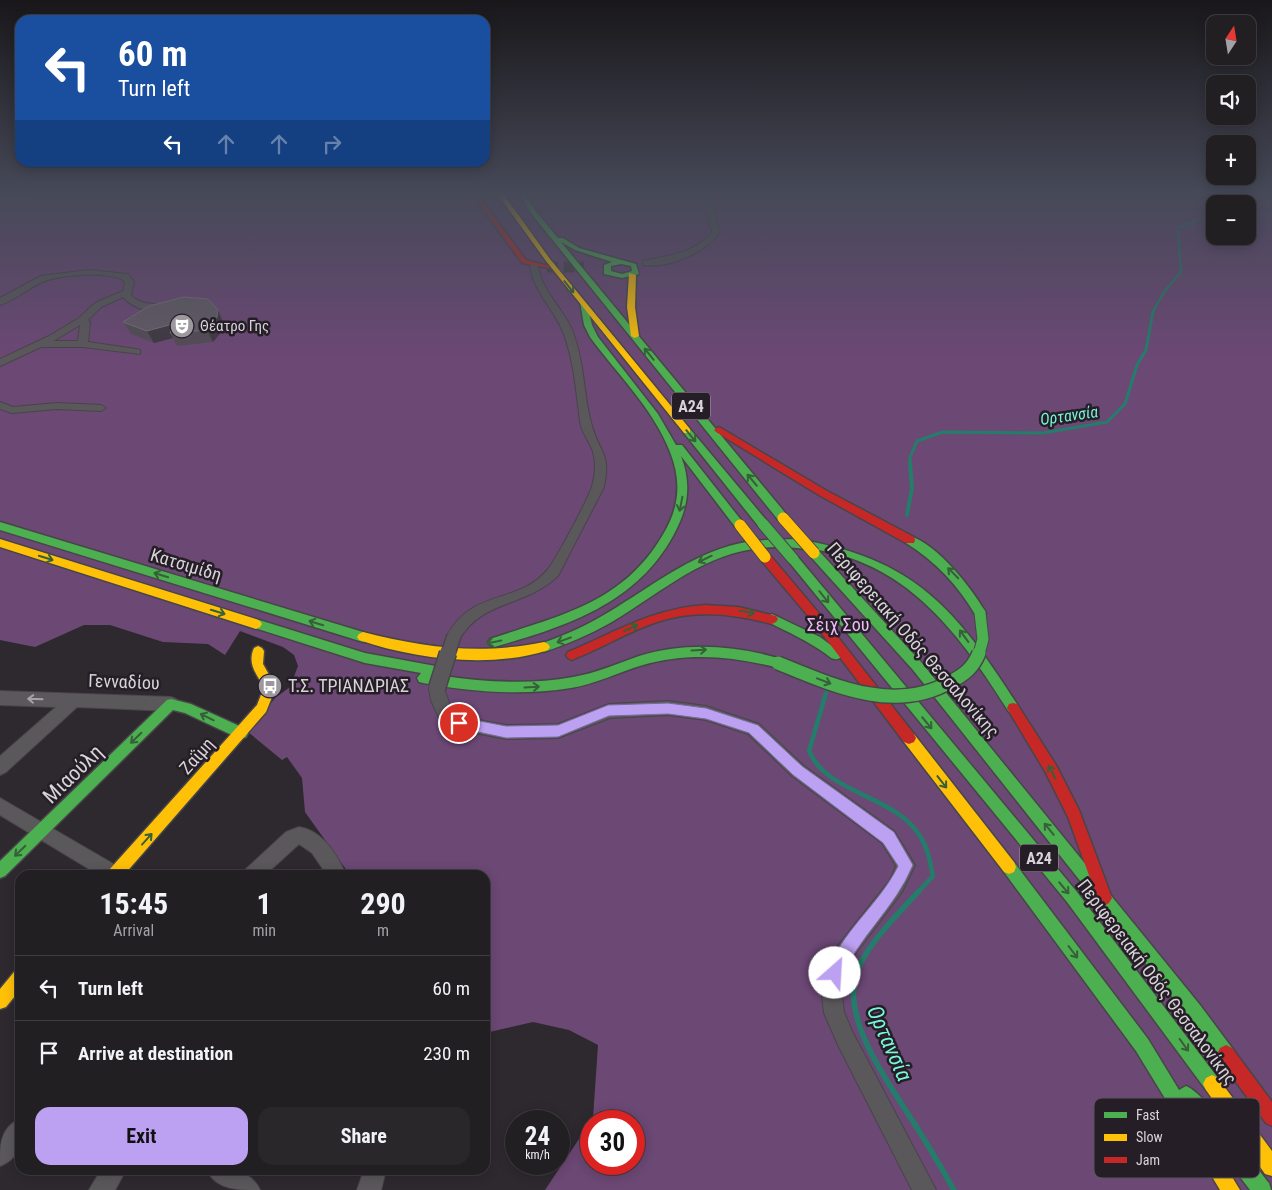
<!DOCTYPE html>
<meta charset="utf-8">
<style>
:root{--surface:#221f23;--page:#2a272b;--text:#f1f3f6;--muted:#a2a2a6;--line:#3f3d41;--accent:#bca0f2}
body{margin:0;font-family:"Roboto Condensed",sans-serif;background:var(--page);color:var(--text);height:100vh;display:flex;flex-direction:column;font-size:19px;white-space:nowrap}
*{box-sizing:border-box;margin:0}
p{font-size:16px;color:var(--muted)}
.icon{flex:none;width:28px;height:28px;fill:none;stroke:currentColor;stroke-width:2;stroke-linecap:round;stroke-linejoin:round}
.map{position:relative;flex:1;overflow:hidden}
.drawer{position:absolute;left:15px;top:870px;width:475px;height:305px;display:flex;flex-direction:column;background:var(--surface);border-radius:15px;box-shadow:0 2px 12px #0003,0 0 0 1px var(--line)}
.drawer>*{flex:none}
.guide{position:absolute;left:15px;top:15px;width:475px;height:152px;border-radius:15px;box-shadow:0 2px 12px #0003,0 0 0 1px var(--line);background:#1a4fa0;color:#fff;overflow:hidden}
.needle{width:32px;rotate:12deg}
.fabs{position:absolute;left:1206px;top:15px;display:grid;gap:10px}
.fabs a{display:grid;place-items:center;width:50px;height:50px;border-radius:10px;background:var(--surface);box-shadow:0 2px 12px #0003,0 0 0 1px var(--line);font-size:25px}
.speed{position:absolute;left:505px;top:1110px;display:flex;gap:10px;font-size:25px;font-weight:700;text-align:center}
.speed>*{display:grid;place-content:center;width:65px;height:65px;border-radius:50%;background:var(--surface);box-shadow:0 2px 12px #0003,0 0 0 1px var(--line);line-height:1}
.speed small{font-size:12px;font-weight:400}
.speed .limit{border:8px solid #d22;background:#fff;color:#111}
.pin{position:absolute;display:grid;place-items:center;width:42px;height:42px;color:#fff;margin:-21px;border:2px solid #fff;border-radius:50%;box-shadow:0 1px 5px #0007}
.me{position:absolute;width:55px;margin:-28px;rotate:26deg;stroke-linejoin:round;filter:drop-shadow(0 0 4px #0008)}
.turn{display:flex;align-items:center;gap:18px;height:105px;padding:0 20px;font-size:22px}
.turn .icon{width:65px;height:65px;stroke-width:2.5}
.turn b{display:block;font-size:35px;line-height:42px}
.lanes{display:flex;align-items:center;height:48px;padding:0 20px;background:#0003;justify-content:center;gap:25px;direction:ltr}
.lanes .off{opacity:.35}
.eta{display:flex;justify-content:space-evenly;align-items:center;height:85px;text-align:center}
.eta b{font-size:30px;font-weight:700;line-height:35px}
.cta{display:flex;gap:10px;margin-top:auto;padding:10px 20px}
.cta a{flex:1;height:58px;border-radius:15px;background:var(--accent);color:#111;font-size:20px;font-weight:700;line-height:58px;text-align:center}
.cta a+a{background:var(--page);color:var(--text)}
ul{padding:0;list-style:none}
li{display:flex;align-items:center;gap:15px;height:65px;padding:0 20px;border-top:1px solid var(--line)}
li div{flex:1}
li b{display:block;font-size:19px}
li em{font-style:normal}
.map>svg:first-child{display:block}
</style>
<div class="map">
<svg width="1272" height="1190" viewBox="0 0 1272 1190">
<rect width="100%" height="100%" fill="#2e292f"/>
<path fill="#6c4875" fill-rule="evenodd" d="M 0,192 L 1272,192 L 1272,1190 L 545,1190 L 593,1118 L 598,1045 L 569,1030 L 533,1022 L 485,1033 L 485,875 L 350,875 L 305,812 L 302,778 L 287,757 L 282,760 L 248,732 L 275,698 L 290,687 L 298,666 L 294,655 L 283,647 L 240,631 L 225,655 L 208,644 L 163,642 L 110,625 L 84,625 L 35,647 L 0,640 ZM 1215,204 L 1248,204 L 1248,236 L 1215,236 ZM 591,1121 L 634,1121 L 634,1164 L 591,1164 Z"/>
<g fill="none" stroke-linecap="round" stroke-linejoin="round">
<path stroke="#247d6b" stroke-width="2.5" d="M 0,200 L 60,192
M 1235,204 L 1250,192
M 1152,313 L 1164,292 L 1181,272 L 1178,228 L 1215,213"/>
<path stroke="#247d6b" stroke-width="3" d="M 910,465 L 910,457 L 917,441 L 943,432 L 1043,433 L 1107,422 L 1125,404 L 1137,365 L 1146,350 L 1153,312"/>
<path stroke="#247d6b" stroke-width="4" d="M 907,515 L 912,488 L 910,463"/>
<path stroke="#247d6b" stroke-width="4.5" d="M 826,693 L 809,751 C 827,794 895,795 920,836 C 928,848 930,862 933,876 L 918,892"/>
<path stroke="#247d6b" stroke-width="5.5" d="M 919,891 C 898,914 858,952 854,984 C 848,1031 893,1089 917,1128 C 930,1148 942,1169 954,1190"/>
<path stroke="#484248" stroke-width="11" stroke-dasharray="11 5.5" stroke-linecap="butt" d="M 547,267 L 584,267"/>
<g stroke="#484549" stroke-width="2">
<path id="street" d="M 709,192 L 716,192 L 712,203 L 720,232 C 705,253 669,269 643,265 L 643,261 C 669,255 694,254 712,232 L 704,203 Z
M 534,262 L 538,265 C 541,291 564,309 573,332 C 585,364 583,395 592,426 C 600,455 611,451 604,487 L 558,576 C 524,608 483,599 459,640 L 449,640 L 447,636 C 472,588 519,605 548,569 C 556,559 589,498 592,486 C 595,476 596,465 594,456 C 592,443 581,434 580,421 C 576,391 574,360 563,332 C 554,309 532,290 530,265 Z
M 89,270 L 128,274 L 134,282 L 131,295 C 145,309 159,300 169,308 C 157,317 132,308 123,297 L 101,307 L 88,320 L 90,322 L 88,342 L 136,349 L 140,350 L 140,354 L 83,347 L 41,347 L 0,366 L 0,359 L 49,336 L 79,318 L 95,303 L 123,291 L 125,282 C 115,270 59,275 45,281 C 29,287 16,300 0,305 L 0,298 L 41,276 ZM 80,325 L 78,341 L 53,341 L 55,340 Z
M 0,402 L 13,407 L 57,403 L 101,405 L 106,408 L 101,411 L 57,409 L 12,413 L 0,409 Z
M 437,682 L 442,683 L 451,708 L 463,717 L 506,725 L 558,724 L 609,704 L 668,701 L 706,706 L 759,724 L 804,766 L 894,831 L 915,865 L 902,892 L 847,965 L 841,987 L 844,1012 L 852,1031 L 936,1190 L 912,1190 L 838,1045 L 824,1013 L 821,987 L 832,953 L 890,880 L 896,866 L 882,843 L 792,776 L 748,734 L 706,720 L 668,715 L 610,718 L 558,738 L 506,739 L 459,730 L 439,718 L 431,700 L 429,688 L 432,683 Z
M 0,691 L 171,697 L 176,699 L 179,704 L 176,709 L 171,711 L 77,707 L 6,772 L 0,775 L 0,756 L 56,707 L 0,705 Z
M 0,798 L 122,869 L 125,875 L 99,875 L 0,815 Z
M 299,827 C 323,831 337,854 346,875 L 327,875 L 312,853 L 299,844 L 265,875 L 243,875 L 246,869 L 286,832 Z
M 20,1119 C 20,1140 23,1157 0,1166 C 0,1145 0,1128 20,1119 Z
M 101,1170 L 126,1170 L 115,1190 L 89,1190 Z
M 207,1170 C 227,1170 250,1168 260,1190 C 239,1190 216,1190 207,1170 Z
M 364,1170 L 386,1170 L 381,1190 L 357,1190 Z"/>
</g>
<g stroke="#484549" stroke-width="3">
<path id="fast" d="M 518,192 L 524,192 L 535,210 L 558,238 L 563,238 L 579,248 L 636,264 L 639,274 L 622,278 L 604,274 L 604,265 L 612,262 L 575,250 L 561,242 L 787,515 L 788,518 L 787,521 L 779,521 L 530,212 ZM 621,264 L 631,266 L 632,271 L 622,274 L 611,271 L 611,266 Z
M 580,302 L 587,304 L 592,325 L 598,337 L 658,414 L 676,445 L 682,445 L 745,525 L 740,529 L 736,528 L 681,456 C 692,485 688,509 673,536 C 636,604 565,627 494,647 L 490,645 L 488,642 L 490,639 C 561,615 625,603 665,531 C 680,505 681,479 670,452 C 653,408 617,374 590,337 L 584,325 Z
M 687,428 L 690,429 L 767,521 L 768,524 L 767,527 L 759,527 L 684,433 L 684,429 Z
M 0,522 L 363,632 L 367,634 L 369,637 L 367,640 L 363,642 L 0,530 Z
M 910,536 C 938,545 972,588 986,613 L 984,616 L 976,616 C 958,585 936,562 906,543 L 905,540 Z
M 797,539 C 914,558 956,609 1017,704 L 1019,708 L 1017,712 L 1013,713 L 1009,712 C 962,638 911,565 818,550 L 921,662 L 1200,1005 L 1232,1048 L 1235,1054 L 1232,1060 L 1226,1063 L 1220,1060 L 1188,1017 L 913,670 L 810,556 L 809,553 L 812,550 C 722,535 681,580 610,623 C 589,635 567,644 544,652 L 540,650 L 538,647 L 540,644 C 562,636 582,628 602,616 C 644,592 682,560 729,546 C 751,539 774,540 797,539 Z
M 793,555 L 797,556 L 1077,892 L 1218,1078 L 1221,1084 L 1218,1090 L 1212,1093 L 1206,1090 L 1067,902 L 789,562 L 788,559 L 789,556 Z
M 772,614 L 820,637 L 840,652 L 842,655 L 840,658 C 834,661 831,658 826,654 C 808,641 788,632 768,622 L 766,619 L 768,616 Z
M 256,619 L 365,653 L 441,667 L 445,668 L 447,672 L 444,676 C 486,682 530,685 573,677 C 596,673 617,664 639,656 C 685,642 732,645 778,658 L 782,659 L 784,663 L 782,667 L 778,668 C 733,656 688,652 643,665 C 619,672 596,684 571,688 C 521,696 472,692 423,683 L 419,682 L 417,678 L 421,673 L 365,663 L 252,627 L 250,624 L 252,621 Z
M 171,699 L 191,704 L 246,729 L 248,733 L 246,737 L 241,739 L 236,737 L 185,713 L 173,710 L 5,876 L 0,878 L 0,861 L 167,700 Z
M 1009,860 L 1014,862 L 1148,1039 L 1179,1090 L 1186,1086 C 1208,1095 1252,1162 1269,1183 L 1271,1190 L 1250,1190 L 1191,1113 L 1189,1118 L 1183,1121 L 1177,1118 L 1136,1051 L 1004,872 L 1002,867 L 1004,862 Z"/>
</g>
<g stroke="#484549" stroke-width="3">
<path id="slow" d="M 496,192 L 502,192 L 550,259 L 690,429 L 690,433 L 684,433 L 546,261 Z
M 629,273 L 636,275 L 635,307 L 639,336 L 635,338 L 631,336 L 627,307 Z
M 0,539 L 256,619 L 260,621 L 262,624 L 260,627 L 256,629 L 0,547 Z
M 363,632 C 426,648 480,655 544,642 L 548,644 L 550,647 L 548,650 C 492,669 414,659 359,640 L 357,637 L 359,634 Z
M 258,646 L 262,648 L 264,651 L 263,664 L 276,687 L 266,712 L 124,875 L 107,875 L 109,870 L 257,705 L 264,687 C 256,674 247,663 254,648 Z
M 909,732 L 914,734 L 1014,862 L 1016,867 L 1014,872 L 1009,874 L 1004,872 L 904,742 L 902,738 L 904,734 Z
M 20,970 L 20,990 L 6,1007 L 0,1009 L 0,989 L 14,972 Z
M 1212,1075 L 1218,1078 L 1272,1151 L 1272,1176 L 1265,1174 L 1206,1090 L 1203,1084 L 1206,1078 Z
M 1183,1103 L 1189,1106 L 1240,1190 L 1220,1190 L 1177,1118 L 1174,1112 L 1177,1106 Z"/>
</g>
<g stroke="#484549" stroke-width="3">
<path id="jam" d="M 470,192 L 476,192 L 526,260 L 549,266 L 549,268 L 522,263 Z
M 719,427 L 827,491 L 914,537 L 915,540 L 914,543 L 906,543 L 819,495 L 716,432 L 714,430 Z
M 765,553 L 769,554 L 822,617 L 914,734 L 916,738 L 914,742 L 909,744 L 904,742 L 814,623 L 761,560 L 760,557 L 761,554 Z
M 705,605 L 738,607 L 776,616 L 778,619 L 776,622 L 772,624 C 734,614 695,609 657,622 C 629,631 604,647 576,658 L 572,660 L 568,658 L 566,655 L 568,652 C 616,632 651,609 705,605 Z
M 1013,703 L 1017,704 L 1056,765 L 1079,810 L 1112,898 L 1109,903 L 1104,906 L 1099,903 L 1068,817 L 1046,773 L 1007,708 L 1009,704 Z
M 1226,1045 L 1232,1048 L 1272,1102 L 1272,1126 L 1266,1123 L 1220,1060 L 1217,1054 L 1220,1048 Z"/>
</g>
<use href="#street" fill="#5b585b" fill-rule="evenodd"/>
<use href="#fast" fill="#4caf50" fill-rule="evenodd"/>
<use href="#slow" fill="#ffc107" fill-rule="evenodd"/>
<use href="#jam" fill="#c62828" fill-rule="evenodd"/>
<g stroke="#484549" stroke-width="16" stroke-linecap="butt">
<path id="street-bridge-far1" d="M 448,654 L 454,636"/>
</g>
<g stroke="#484549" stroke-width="19" stroke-linecap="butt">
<path id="street-bridge" d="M 437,688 L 448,653"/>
</g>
<g stroke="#484549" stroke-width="13" stroke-linecap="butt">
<path id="fast-bridge-far1" d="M 763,524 L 793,559
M 979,654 L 983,639 L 980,613"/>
</g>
<g stroke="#484549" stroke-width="16" stroke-linecap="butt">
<path id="fast-bridge" d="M 778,663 C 832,685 894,714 950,682 C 964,675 973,668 979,653"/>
</g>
<g stroke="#484549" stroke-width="13" stroke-linecap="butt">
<path id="slow-bridge" d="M 783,518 L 814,553
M 740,525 L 765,557"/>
</g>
<use href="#street-bridge-far1" stroke="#5b585b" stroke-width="13"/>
<use href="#street-bridge" stroke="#5b585b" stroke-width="16"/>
<use href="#fast-bridge-far1" stroke="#4caf50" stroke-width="11"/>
<use href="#fast-bridge" stroke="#4caf50" stroke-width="13"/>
<use href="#slow-bridge" stroke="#ffc107" stroke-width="11"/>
</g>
<path fill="#544c57" d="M 218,310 L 223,322 L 223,330 L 213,342 L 177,346 L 173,338 L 154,343 L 131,334 L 123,322 Z"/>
<path fill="#3f3841" d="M 218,310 L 223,322 L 223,330 L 213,342 L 207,330 Z
M 173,324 L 170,333 L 173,338 L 154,343 L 147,331 Z"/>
<path fill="#625b65" stroke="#756e77" d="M 184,297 L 208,299 L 218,310 L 217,317 L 207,330 L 170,333 L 173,324 L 147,331 L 123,322 L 149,306 Z"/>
<defs><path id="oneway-shaft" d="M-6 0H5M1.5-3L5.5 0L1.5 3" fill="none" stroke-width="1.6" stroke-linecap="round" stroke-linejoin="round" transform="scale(1.25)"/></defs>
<g stroke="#375f39">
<use href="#oneway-shaft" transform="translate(569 287) rotate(51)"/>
<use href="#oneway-shaft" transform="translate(649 354) rotate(-129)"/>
<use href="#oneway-shaft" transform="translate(691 436) rotate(51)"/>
<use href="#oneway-shaft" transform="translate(752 480) rotate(-130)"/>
<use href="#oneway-shaft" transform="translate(681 504) rotate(101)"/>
<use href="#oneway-shaft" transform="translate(46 558) rotate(17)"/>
<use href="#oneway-shaft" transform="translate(705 559) rotate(154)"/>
<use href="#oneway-shaft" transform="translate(953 573) rotate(-135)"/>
<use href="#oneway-shaft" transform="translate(161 575) rotate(-163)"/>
<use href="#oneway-shaft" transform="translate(824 597) rotate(51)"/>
<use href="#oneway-shaft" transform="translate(218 612) rotate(17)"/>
<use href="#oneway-shaft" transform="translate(747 612) rotate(10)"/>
<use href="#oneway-shaft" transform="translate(316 623) rotate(-163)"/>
<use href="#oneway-shaft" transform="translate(631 628) rotate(-25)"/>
<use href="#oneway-shaft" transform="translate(964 636) rotate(-126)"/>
<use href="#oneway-shaft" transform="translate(564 640) rotate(160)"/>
<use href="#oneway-shaft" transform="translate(494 642) rotate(168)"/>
<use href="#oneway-shaft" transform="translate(699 650) rotate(-3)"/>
<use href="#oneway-shaft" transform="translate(824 681) rotate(21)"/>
<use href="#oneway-shaft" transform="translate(532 687) rotate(-3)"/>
<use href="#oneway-shaft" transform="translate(207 717) rotate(-154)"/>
<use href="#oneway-shaft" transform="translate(927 723) rotate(50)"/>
<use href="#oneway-shaft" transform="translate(136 738) rotate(136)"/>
<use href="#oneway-shaft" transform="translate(1052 772) rotate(-118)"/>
<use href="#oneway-shaft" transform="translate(942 782) rotate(52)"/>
<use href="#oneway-shaft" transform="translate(1049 829) rotate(-129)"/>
<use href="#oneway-shaft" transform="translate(147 839) rotate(-48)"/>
<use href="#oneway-shaft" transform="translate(20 851) rotate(136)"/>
<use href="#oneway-shaft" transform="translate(1064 888) rotate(50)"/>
<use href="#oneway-shaft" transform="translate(1073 952) rotate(53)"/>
<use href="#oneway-shaft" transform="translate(1184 1045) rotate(54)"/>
</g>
<use stroke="#a6a2a7" href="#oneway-shaft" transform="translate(35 699) rotate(-178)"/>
<linearGradient id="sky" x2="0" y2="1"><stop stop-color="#19171a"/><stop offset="0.54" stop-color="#464958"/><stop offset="1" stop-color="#464958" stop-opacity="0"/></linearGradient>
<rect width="1272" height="358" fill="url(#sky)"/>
<path fill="#bca0f2" stroke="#7a689d" d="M 668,703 L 706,708 L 758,725 L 802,766 L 894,832 L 913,865 C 895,909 858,937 841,979 L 835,982 L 829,979 L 827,973 C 840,932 879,905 898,866 L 883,843 L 793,775 L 749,733 L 706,719 L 668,714 L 609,716 L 558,737 L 506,738 L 459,728 L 455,727 L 453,723 L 455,719 L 459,717 L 506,726 L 558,725 L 608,705 Z"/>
<defs>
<g id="theatre-disc" transform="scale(1.25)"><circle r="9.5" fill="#9c989e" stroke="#251e27"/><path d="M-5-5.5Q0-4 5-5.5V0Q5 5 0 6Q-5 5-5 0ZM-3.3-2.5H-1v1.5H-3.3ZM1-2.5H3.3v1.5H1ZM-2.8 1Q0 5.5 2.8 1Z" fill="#fff"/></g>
<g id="bus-disc" transform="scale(1.25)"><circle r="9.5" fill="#9c989e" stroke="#251e27"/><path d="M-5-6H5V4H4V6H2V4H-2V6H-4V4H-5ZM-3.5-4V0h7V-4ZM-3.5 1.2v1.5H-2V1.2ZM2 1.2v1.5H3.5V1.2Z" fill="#fff"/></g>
</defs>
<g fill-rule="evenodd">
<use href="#theatre-disc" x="182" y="326"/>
<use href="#bus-disc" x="270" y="686"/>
</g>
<g text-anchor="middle" stroke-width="5" stroke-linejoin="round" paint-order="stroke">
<g font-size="15" fill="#d8d3d9" stroke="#251e27" text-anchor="start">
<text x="200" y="331">Θέατρο Γης</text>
</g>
<g fill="#251e27" stroke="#a29da4" stroke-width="1">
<rect x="672" y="392.5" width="38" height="27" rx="4"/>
<rect x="1020" y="844.5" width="38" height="27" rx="4"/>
</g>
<g font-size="16" font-weight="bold" fill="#d8d3d9">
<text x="691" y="412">Α24</text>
<text x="1039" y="864">Α24</text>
</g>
<g font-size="16" font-style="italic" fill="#76f7d9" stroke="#251e27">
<text transform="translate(1069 415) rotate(-8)" y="6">Ορτανσία</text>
</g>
<g font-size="18" fill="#d8d3d9" stroke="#251e27">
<text transform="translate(186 565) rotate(17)" y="6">Κατσιμίδη</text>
<text transform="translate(913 640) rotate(49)" y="6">Περιφερειακή Οδός Θεσσαλονίκης</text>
<text transform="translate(124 682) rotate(2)" y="6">Γενναδίου</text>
<text transform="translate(197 756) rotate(-48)" y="6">Ζαΐμη</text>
<text transform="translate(1157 982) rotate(53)" y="6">Περιφερειακή Οδός Θεσσαλονίκης</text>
</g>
<g font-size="18" fill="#edbbf8" stroke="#251e27">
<text x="838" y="631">Σέιχ Σου</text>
</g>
<g font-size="18" fill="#d8d3d9" stroke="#251e27" text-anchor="start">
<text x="288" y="692">Τ.Σ. ΤΡΙΑΝΔΡΙΑΣ</text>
</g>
<g font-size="21" fill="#d8d3d9" stroke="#251e27">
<text transform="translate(73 774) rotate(-44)" y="7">Μιαούλη</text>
</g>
<g font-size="22" font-style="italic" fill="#76f7d9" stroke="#251e27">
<text transform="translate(890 1043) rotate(66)" y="8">Ορτανσία</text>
</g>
</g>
<rect x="1094" y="1098" width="166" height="80" rx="8" fill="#251e27" stroke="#5b545c" stroke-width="1"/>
<rect x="1104" y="1112" width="23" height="6" fill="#4caf50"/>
<rect x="1104" y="1134" width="23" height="7" fill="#ffc107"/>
<rect x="1104" y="1157" width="23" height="6" fill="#c62828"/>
<g font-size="14" fill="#d8d3d9">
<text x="1136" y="1120">Fast</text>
<text x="1136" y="1142">Slow</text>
<text x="1136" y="1165">Jam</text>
</g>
</svg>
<div class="fabs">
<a><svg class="needle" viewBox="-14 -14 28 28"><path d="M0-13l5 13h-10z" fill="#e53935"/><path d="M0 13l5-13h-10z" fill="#a2a2a6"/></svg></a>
<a><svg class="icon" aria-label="sound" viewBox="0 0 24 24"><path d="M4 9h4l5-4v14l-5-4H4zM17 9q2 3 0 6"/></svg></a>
<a>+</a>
<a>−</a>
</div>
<div class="speed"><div>24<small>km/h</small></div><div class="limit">30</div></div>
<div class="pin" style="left:459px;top:723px;background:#d93025"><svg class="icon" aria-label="arrive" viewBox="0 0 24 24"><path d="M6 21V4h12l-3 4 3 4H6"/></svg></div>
<svg class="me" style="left:835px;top:973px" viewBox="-20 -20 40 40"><circle r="19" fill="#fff"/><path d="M0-13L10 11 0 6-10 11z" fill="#bca0f2"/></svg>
<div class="guide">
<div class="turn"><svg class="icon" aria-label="left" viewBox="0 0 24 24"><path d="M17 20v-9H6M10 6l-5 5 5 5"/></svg><div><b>60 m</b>Turn left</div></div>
<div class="lanes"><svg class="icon" aria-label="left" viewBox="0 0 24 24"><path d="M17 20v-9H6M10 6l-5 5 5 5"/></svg><svg class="icon off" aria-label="ahead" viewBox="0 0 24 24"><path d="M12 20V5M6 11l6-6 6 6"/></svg><svg class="icon off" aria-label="ahead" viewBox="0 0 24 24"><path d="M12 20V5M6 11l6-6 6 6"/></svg><svg class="icon off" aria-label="right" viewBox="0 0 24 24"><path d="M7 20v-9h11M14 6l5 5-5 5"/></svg></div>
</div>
<section class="drawer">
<div class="eta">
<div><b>15:45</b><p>Arrival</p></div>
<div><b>1</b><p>min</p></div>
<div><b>290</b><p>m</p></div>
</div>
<ul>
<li><svg class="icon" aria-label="left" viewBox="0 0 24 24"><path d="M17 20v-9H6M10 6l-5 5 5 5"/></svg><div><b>Turn left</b></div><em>60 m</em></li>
<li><svg class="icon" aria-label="arrive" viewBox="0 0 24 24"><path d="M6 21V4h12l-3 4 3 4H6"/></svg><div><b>Arrive at destination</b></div><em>230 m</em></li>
</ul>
<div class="cta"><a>Exit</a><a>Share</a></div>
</section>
</div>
